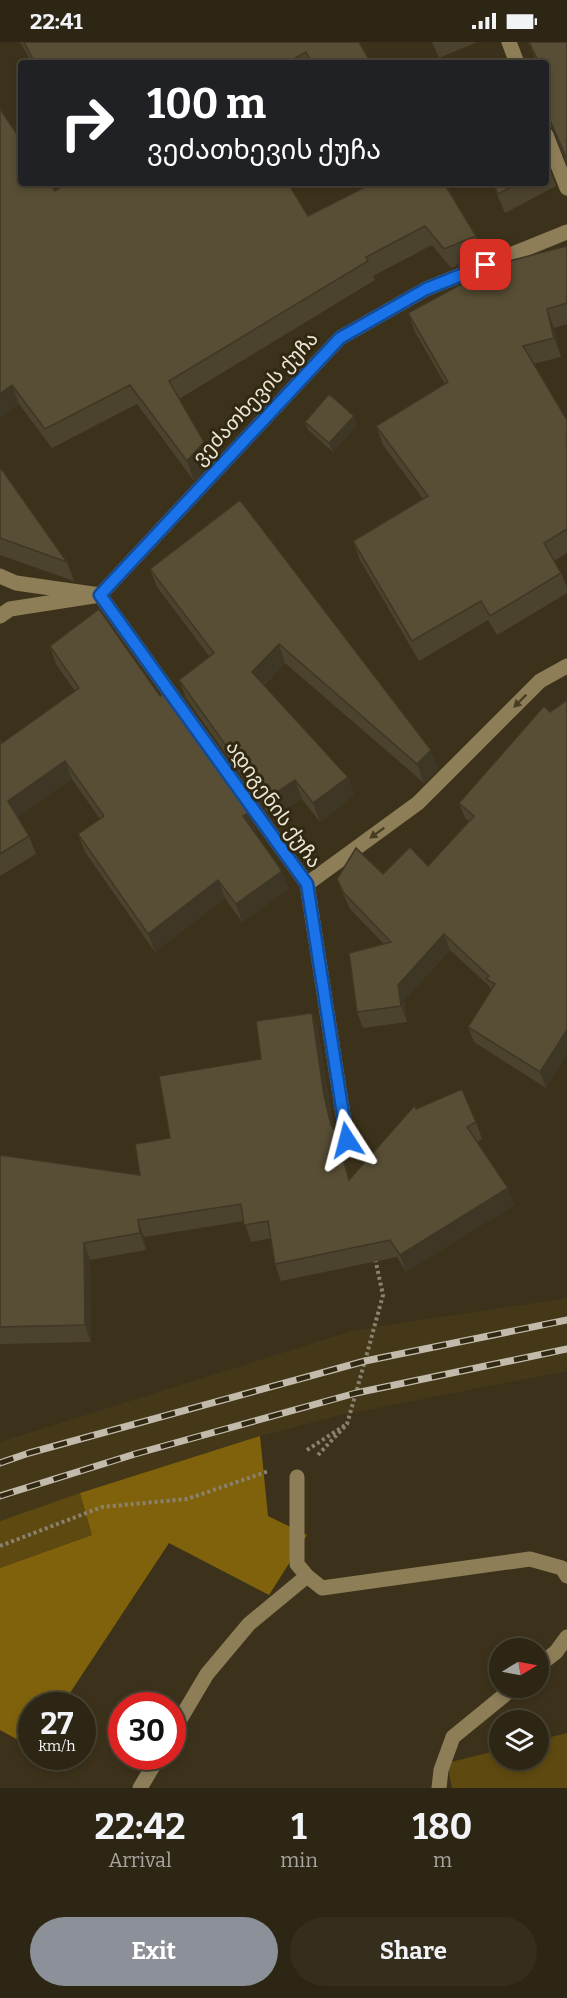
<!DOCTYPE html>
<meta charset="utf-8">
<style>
:root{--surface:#2d2614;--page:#352e1d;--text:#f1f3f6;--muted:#a7a5a0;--line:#484334;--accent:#8c9099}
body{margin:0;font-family:Bitter,"Noto Sans Georgian",serif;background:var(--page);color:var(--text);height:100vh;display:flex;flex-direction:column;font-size:22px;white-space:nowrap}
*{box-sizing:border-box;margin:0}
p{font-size:20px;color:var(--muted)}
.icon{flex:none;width:33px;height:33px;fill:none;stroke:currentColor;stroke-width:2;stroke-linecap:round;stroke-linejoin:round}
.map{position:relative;height:1746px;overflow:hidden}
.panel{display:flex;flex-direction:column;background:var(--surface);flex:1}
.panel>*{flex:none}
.hud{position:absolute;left:18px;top:18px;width:531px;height:126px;border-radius:6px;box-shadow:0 3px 9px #0003,0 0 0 2px var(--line);background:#202124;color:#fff;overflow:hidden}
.needle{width:39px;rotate:80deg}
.buttons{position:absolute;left:489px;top:1596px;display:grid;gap:12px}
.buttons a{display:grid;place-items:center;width:60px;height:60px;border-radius:50%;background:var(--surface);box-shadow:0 3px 9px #0003,0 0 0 2px var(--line);font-size:30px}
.speed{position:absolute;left:18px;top:1650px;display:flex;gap:12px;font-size:30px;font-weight:700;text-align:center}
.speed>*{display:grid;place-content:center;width:78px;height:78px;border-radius:50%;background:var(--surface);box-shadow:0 3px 9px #0003,0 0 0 2px var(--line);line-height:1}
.speed small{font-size:15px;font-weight:400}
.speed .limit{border:9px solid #d22;background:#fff;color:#111}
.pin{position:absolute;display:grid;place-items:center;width:51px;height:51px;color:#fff;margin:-26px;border-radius:12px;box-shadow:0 3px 9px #0006}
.me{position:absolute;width:66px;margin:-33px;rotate:351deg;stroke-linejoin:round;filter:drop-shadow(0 0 4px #0008)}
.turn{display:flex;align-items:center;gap:21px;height:126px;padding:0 30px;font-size:27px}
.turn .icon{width:78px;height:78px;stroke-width:2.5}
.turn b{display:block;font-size:42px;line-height:51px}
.eta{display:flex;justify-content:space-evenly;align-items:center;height:102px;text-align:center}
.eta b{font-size:36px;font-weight:700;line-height:42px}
.cta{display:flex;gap:12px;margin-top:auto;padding:12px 30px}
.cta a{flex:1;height:69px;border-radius:36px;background:var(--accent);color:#fff;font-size:24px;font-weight:700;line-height:69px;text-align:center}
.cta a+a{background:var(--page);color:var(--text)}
.status{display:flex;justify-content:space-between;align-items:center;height:42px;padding:0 30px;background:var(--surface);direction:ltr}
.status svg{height:16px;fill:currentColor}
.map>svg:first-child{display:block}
</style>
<div class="status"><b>22:41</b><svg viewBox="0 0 49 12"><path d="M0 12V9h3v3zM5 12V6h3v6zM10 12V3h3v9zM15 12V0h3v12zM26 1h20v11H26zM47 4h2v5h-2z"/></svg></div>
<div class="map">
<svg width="567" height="1746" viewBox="0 0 567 1746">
<rect width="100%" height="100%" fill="#3c321b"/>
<path fill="#443819" d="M 567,1256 L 567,1329 L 341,1373 L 260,1394 L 80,1451 L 0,1479 L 0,1400 L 355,1288 Z"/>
<path fill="#5e4910" d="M 80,1451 L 92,1493 L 0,1526 L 0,1479 Z
M 567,1691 L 567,1746 L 452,1746 L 447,1721 L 499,1708 L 500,1718 L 538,1718 L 539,1698 Z"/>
<path fill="#7f620b" d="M 260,1394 L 268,1474 L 307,1493 L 269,1553 L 169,1501 L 62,1663 L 32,1664 L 31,1705 L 0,1688 L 0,1526 L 92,1493 L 80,1451 Z"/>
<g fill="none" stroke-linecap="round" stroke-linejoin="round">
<path stroke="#8a826f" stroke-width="4" stroke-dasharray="3 3" stroke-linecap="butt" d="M 307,1408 L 347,1382
M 318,1413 L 347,1382 L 365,1319 L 383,1253 L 375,1216
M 0,1504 L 102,1465 L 187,1457 L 269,1429"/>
<path stroke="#8d7e58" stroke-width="15" d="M 509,0 L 517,21
M 546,93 L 567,146
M 0,534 L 16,541 L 100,553 L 307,842 L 347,1098
M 0,574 L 10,567 L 100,553 L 340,296 L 426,247 L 567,190
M 307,842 L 418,761 L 540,639 L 567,624
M 297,1435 L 297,1522 L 307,1534 L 322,1546 L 530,1517 L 562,1526 L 567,1534
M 538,1624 L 556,1610 L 567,1595
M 172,1691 L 207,1632 L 249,1582 L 307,1534
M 140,1746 L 159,1714
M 439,1746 L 441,1728 L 453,1695 L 513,1646"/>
<g stroke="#c2bbab" stroke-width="7">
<path id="rail" d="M 0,1421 L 29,1411 L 365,1319 L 567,1278
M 0,1454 L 135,1412 L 356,1351 L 567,1307"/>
</g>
<use href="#rail" stroke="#312811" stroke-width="4.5" stroke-dasharray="14" stroke-linecap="butt"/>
</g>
<path fill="#4c432e" d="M 20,0 L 359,0 L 371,21 L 32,21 Z
M 432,0 L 477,0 L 439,16 Z
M 528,0 L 567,0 L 567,121 L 552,85 L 546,85 L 546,21 L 537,21 Z
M 546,118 L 556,144 L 505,171 L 492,141 L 546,141 Z
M 371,141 L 444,141 L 476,194 L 483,213 L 494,223 L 567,204 L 567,282 L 554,286 L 561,315 L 533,322 L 567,378 L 567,511 L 554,519 L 561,531 L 567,546 L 567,551 L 497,593 L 488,578 L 419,619 L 360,518 L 353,499 L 423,457 L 383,403 L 376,384 L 445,342 L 415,290 L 408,271 L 463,241 L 457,224 L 451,226 L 432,203 L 373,234 L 375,238 L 179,357 L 204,400 L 211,419 L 194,439 L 137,362 L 52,406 L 19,362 L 0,376 L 55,149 L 308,174 L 372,142 Z
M 305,380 L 357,383 L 333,410 L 308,388 Z
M 0,425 L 67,520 L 74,539 L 0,513 Z
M 240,458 L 438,727 L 424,741 L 285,621 L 264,643 L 348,735 L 354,753 L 320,780 L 302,757 L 272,777 L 186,656 L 179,638 L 209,614 L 157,545 L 150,527 Z
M 50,604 L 160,654 L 256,788 L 254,789 L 289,847 L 242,880 L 225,856 L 155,910 L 85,810 L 78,792 L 100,777 L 72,737 L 18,775 L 29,794 L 36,812 L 0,834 L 0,698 L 2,701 L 75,649 L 56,622 Z
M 544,664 L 546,1046 L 474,1000 L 468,985 L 491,949 L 489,944 L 450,908 L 404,958 L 407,980 L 363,986 L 357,970 L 384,902 L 350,867 L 343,852 L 337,837 L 383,832 L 428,824 L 469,780 L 465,776 L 459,761 Z
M 312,971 L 318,988 L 331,1070 L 335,1089 L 350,1137 L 415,1063 L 416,1066 L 476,1080 L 482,1097 L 477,1100 L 514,1163 L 406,1230 L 397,1215 L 281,1239 L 275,1222 L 271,1196 L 251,1200 L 244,1179 L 144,1195 L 146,1208 L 90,1218 L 91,1300 L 0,1302 L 0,1113 L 140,1133 L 170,1096 Z"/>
<path fill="#3e3725" d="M 547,267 L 554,286 L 561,315 L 554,296 Z
M 12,343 L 19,362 L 0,376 L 0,352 Z
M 354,374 L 357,383 L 333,410 L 329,401 Z
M 204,400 L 211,419 L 194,439 L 187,419 Z
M 279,602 L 285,621 L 258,648 L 252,630 Z
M 431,708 L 438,727 L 424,741 L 417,722 Z
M 65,719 L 72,737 L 14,778 L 8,759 Z
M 348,735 L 354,753 L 320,780 L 313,761 Z
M 295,738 L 302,757 L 272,777 L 265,758 Z
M 250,770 L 256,788 L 250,792 L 243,774 Z
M 282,829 L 289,847 L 242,880 L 236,862 Z
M 218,838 L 225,856 L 155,910 L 148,892 Z
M 444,892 L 450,908 L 404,958 L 407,980 L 401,964 L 398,943 Z
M 312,971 L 318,988 L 331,1070 L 335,1089 L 341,1105 L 355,1155 L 331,1083 L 324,1053 Z
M 567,988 L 567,1012 L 546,1046 L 540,1030 Z
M 508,1146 L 514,1163 L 406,1230 L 400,1213 Z
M 138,1178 L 144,1195 L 146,1208 L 140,1191 Z
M 84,1201 L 90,1218 L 91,1300 L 85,1283 Z"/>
<path fill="#584e35" stroke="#3e3725" stroke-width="1.5" d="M 24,0 L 359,0 L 371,21 L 312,21 L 306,10 L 287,21 L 35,21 Z
M 529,0 L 567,0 L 567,114 L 566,115 L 546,69 L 546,21 L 539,21 Z
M 0,67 L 21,98 L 21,141 L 50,141 L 55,149 L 68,141 L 288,141 L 308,174 L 373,141 L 444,141 L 476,194 L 444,207 L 425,184 L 366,215 L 368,219 L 169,339 L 204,400 L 187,419 L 130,343 L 45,387 L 12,343 L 0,352 Z
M 493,141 L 518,141 L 498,152 Z
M 567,204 L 567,261 L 547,267 L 554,296 L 523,304 L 567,378 L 567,397 L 566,398 L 567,399 L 567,487 L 544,501 L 561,531 L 490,574 L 481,559 L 412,599 L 353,499 L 428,454 L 376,384 L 448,340 L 408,271 L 469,238 L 457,223 L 487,211 L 494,223 Z
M 329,352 L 354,374 L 329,401 L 305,380 Z
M 0,425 L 67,520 L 0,496 Z
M 240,458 L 431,708 L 417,722 L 279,602 L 252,630 L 348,735 L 313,761 L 295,738 L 265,758 L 179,638 L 214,611 L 150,527 Z
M 99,567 L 160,654 L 164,651 L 250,770 L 243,774 L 282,829 L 236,862 L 218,838 L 148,892 L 78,792 L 104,774 L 65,719 L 8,759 L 29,794 L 0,812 L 0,698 L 2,701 L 79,646 L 50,604 Z
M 567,658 L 567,988 L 540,1030 L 468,985 L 495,942 L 486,937 L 489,934 L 444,892 L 398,943 L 401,964 L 357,970 L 349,911 L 391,900 L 344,851 L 337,837 L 356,806 L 383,832 L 410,805 L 428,824 L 474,774 L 459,761 L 544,664 L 550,670 Z
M 312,971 L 324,1053 L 331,1083 L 335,1088 L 349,1138 L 415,1063 L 416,1067 L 462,1047 L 476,1080 L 467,1085 L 508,1146 L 400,1213 L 390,1198 L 275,1222 L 268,1179 L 244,1183 L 241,1162 L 138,1178 L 140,1191 L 84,1201 L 85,1283 L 0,1285 L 0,1113 L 140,1133 L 135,1102 L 170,1096 L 159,1034 L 261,1017 L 256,979 Z"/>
<defs><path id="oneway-solid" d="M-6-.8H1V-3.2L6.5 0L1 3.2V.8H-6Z" transform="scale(1.5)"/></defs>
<g fill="#483e23">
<use href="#oneway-solid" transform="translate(520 659) rotate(135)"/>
<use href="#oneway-solid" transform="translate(377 791) rotate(144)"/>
</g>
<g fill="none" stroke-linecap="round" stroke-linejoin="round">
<g stroke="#114b97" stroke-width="15">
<path id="route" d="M 347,1098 L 307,842 L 100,553 L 340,296 L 426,247 L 486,223"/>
</g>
<use href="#route" stroke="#1a73e8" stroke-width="10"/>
</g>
<g text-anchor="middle" stroke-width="6" stroke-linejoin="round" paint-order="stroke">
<g font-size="20" fill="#ece6d8" stroke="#312811">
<text transform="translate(255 356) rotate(-47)" y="7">ვეძათხევის ქუჩა</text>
<text transform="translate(274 762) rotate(55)" y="7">ადიგენის ქუჩა</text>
</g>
</g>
</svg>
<div class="buttons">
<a><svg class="needle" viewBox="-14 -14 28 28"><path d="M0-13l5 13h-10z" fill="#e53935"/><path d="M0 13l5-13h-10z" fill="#a7a5a0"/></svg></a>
<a><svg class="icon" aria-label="layers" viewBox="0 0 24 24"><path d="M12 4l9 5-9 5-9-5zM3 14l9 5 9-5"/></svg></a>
</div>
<div class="speed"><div>27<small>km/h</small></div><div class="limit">30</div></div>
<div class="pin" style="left:486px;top:223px;background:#d93025"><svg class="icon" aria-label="arrive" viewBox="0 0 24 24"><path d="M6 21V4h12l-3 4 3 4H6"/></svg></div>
<svg class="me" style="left:347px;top:1098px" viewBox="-20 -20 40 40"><path d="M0-17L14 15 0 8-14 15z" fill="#1a73e8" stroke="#fff" stroke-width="4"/></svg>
<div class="hud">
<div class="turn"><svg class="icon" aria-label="right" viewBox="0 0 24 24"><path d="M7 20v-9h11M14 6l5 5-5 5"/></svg><div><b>100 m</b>ვეძათხევის ქუჩა</div></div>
</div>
</div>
<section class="panel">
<div class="eta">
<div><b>22:42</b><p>Arrival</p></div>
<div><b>1</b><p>min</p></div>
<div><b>180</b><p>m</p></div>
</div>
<div class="cta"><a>Exit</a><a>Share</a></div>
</section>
